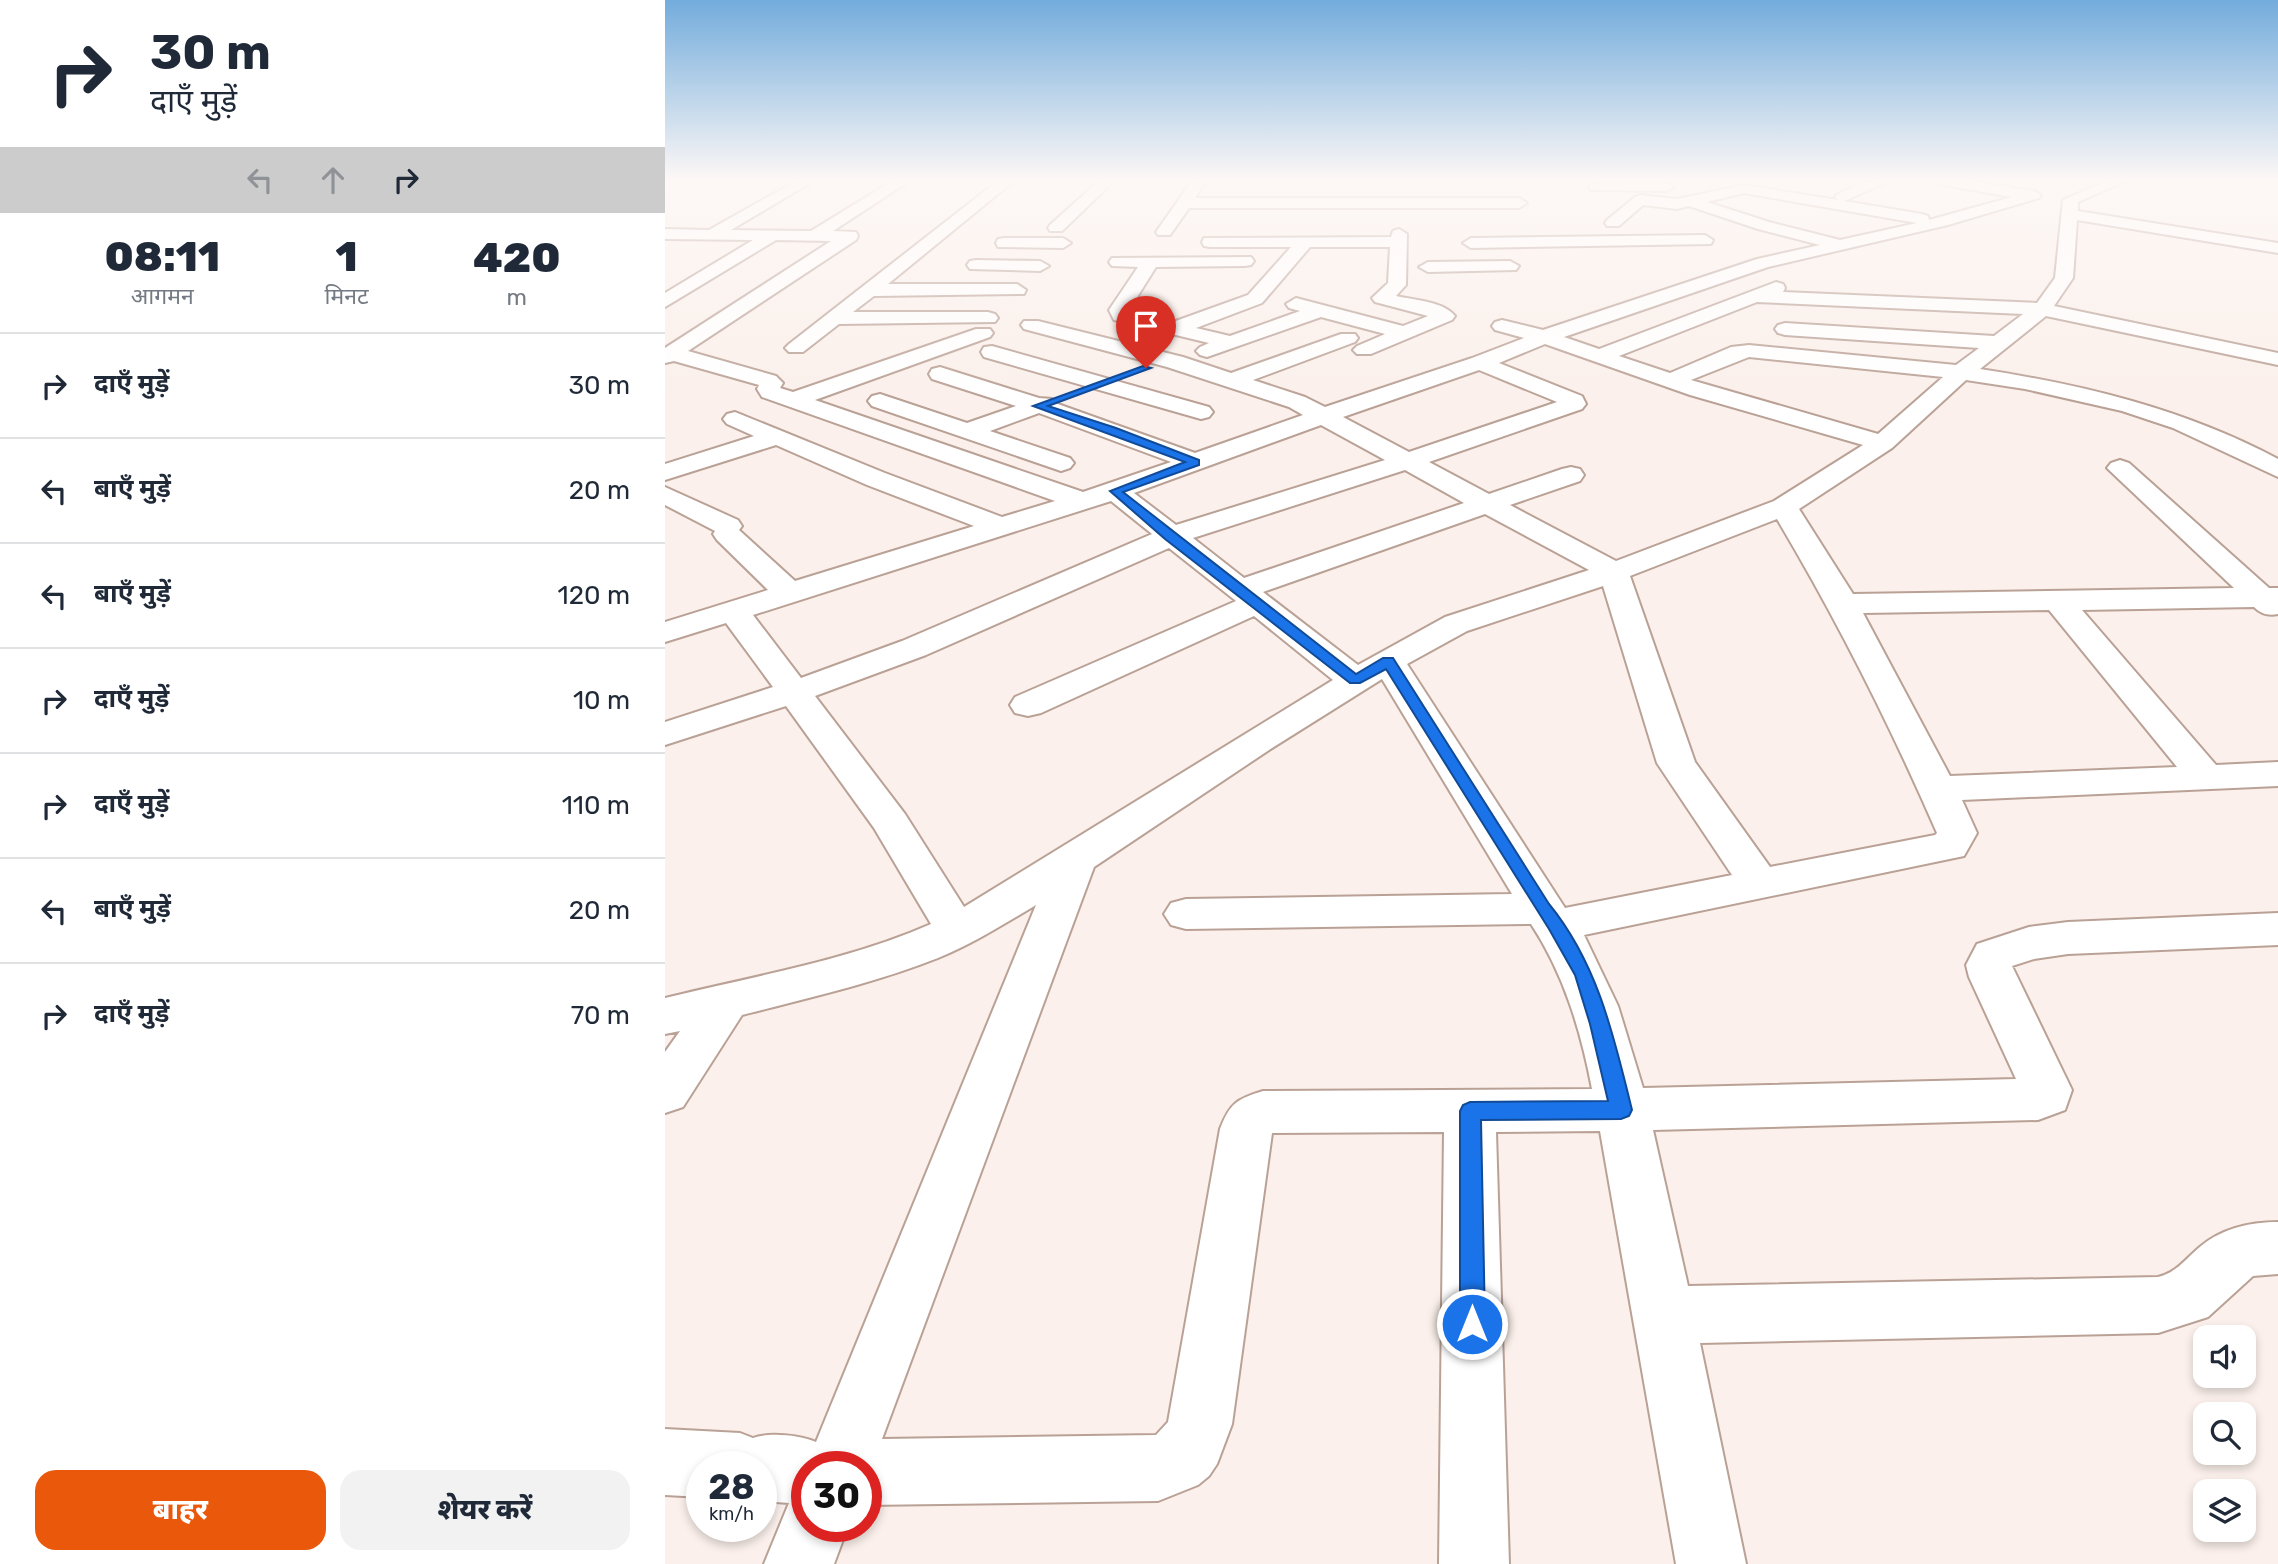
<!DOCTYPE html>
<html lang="hi">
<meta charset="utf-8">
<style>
:root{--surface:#fff;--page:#f2f2f3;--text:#1f2937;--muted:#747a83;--line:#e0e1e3;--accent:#ea580c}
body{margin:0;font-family:Rubik,"Noto Sans Devanagari",sans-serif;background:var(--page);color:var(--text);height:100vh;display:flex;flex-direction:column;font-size:26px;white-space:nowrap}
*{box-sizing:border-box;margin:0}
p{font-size:23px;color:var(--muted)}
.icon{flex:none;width:38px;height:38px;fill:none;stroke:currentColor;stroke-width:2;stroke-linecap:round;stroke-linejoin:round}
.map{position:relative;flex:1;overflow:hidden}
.details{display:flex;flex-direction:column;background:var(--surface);width:665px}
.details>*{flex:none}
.guide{background:#fff;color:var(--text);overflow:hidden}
.tools{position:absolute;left:1528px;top:1325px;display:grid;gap:14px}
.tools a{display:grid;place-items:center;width:63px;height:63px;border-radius:14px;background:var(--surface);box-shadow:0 4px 10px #0003;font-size:35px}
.speed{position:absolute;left:21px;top:1451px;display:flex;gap:14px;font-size:35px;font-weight:700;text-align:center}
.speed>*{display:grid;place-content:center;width:91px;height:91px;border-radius:50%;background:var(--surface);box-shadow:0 4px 10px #0003;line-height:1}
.speed small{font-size:18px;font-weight:400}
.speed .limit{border:10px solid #d22;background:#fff;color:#111}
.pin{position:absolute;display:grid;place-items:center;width:60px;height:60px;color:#fff;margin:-72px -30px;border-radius:50% 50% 50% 0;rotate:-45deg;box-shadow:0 0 7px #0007}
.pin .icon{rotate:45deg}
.me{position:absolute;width:77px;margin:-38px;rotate:0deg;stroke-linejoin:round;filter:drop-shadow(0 0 5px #0008)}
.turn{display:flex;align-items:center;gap:24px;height:147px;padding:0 35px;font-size:32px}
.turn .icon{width:91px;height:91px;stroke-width:2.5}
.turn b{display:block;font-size:49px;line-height:60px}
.lanes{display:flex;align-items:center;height:66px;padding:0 35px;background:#0003;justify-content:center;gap:35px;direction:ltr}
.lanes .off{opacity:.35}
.eta{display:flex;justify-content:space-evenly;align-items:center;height:119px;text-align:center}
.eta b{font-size:42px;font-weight:800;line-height:49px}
.button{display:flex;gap:14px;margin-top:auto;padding:14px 35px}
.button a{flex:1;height:80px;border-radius:21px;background:var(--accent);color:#fff;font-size:28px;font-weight:800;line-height:80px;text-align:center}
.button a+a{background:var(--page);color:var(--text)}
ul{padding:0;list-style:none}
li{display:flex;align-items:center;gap:21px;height:105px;padding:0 35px;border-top:2px solid var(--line)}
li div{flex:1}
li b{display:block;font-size:26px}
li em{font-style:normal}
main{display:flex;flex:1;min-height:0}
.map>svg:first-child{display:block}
</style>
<main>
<section class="details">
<div class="guide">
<div class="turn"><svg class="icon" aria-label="right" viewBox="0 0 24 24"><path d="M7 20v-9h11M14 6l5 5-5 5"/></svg><div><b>30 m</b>दाएँ मुड़ें</div></div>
<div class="lanes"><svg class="icon off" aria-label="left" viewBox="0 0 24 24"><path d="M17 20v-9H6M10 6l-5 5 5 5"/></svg><svg class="icon off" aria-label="ahead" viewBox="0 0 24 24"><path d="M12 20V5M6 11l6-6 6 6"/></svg><svg class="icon" aria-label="right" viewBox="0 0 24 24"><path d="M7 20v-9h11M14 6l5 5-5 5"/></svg></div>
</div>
<div class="eta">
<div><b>08:11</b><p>आगमन</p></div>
<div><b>1</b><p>मिनट</p></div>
<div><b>420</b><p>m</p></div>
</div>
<ul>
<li><svg class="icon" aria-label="right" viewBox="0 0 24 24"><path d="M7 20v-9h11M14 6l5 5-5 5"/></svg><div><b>दाएँ मुड़ें</b></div><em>30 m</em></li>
<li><svg class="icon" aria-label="left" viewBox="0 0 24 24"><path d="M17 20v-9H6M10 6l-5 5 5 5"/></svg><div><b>बाएँ मुड़ें</b></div><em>20 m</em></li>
<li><svg class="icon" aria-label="left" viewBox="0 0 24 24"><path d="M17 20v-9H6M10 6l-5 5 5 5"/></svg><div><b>बाएँ मुड़ें</b></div><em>120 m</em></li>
<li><svg class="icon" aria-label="right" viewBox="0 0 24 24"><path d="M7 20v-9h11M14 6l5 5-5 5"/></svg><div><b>दाएँ मुड़ें</b></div><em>10 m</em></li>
<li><svg class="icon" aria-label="right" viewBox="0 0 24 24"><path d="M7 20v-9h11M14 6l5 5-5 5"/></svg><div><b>दाएँ मुड़ें</b></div><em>110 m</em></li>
<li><svg class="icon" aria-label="left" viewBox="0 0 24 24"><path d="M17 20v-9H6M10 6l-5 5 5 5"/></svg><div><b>बाएँ मुड़ें</b></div><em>20 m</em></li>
<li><svg class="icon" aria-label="right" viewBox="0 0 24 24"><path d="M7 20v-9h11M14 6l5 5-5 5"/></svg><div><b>दाएँ मुड़ें</b></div><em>70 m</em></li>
</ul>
<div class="button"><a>बाहर</a><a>शेयर करें</a></div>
</section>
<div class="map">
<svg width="1613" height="1564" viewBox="0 0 1613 1564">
<rect width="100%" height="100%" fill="#fbf0eb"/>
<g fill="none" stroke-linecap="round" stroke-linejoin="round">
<g stroke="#baa196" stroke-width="4">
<path id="minor" d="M 133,180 L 150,180 L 66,230 L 146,231 L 229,180 L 246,180 L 168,231 L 191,232 L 193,236 L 191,240 L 23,351 L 111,376 L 118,383 L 115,388 L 128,392 L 311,329 L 325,329 L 328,333 L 325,337 L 150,400 L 418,492 L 506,462 L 374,413 L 325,431 L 405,458 L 409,463 L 405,468 L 396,471 L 207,406 L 203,401 L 207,396 L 215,394 L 302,423 L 351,406 L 267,379 L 264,374 L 267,369 L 275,367 L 374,398 L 387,399 L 390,403 L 530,453 L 638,415 L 624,407 L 502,367 L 359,329 L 356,325 L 359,321 L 373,321 L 518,357 L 566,373 L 676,334 L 690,334 L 693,338 L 690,342 L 588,380 L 640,397 L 660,407 L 807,358 L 859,338 L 830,330 L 827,326 L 830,322 L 837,320 L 878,330 L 1092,259 L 1155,245 L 1093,229 L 1024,206 L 1012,209 L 978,205 L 954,226 L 942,226 L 940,223 L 942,220 L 970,197 L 975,195 L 1012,199 L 1079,185 L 1173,200 L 1170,197 C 1176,189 1187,191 1193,183 L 1227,180 L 1179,201 L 1257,214 L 1263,216 L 1264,220 L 1347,197 L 1273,184 L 1266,180 L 1299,180 L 1369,191 L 1376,195 L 1374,198 L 1283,225 L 1103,267 L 899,337 L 934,349 L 1111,282 L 1118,284 L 1120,288 L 1118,292 L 1372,303 L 1390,278 L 1398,200 L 1444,180 L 1463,180 L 1413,202 L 1413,211 L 1613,243 L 1613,253 L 1412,220 L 1408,278 L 1389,306 L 1613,353 L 1613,365 L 1381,316 L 1315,369 C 1419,385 1519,409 1613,459 L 1613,477 L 1508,428 L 1457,411 L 1360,389 L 1301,380 L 1227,448 L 1134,509 L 1188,594 L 1569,588 L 1442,468 L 1446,463 L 1455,460 L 1464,463 L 1604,588 L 1613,588 L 1613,614 C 1603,616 1596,614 1589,607 L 1417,610 L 1551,765 L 1613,762 L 1613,786 L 1297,800 L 1312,833 L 1299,856 L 919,935 L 953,1006 L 978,1088 L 1351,1079 L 1304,977 L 1301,965 L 1312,944 L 1364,927 L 1403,922 L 1613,913 L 1613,945 L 1403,954 L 1369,959 L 1347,966 L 1407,1090 L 1400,1110 L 1373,1120 L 988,1130 L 1023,1286 L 1493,1277 C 1513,1272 1521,1258 1536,1246 C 1558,1228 1586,1222 1613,1222 L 1613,1274 L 1588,1276 L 1543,1317 L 1493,1333 L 1035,1343 L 1081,1564 L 1011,1564 L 935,1131 L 831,1132 L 844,1564 L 774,1564 L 779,1132 L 607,1133 L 567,1424 L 552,1464 L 544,1476 L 533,1485 L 493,1501 L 201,1505 L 201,1466 L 142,1466 L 142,1526 L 183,1526 L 169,1564 L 99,1564 L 124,1503 L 96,1501 L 96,1466 L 37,1466 L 37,1497 L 0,1495 L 0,1429 L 75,1433 L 88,1438 C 104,1432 135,1435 151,1442 L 371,905 C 339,924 307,944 273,958 C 210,983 143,998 77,1015 L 18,1107 L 0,1113 L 0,1052 L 15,1031 L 0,1034 L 0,998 C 89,976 182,961 266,924 L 209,828 L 121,706 L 0,745 L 0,722 L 108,687 L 61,623 L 0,642 L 0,622 L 103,590 L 52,540 L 48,534 L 50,531 L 0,505 L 0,487 L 73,520 L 77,526 L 74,530 L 130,581 L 309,526 L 202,485 L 111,445 L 0,480 L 0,464 L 89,436 L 62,424 L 58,419 L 62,414 L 70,412 L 220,473 L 337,517 L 390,501 L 97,397 L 92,389 L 94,385 L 9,361 L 0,363 L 0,348 L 166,241 L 111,240 L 0,307 L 0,293 L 88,240 L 0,239 L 0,229 L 44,230 ZM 1079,193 L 1252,223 L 1175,240 L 1104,222 L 1042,202 ZM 1092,302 L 1358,314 L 1329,336 L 1120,323 L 1113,325 L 1110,329 L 1113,333 L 1120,335 L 1314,348 L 1291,365 L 1084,345 L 1066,347 L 1005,373 L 954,356 ZM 880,344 L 1025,395 L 1198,445 L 1109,501 L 951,561 L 845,505 L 915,481 L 919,475 L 915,469 L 906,467 L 897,469 L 824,494 L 764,462 L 917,409 L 921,404 L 917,396 L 834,363 ZM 1084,357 L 1278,377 L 1213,434 L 1026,380 ZM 814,370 L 892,402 L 744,452 L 678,417 ZM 656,425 L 720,460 L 511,525 L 469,493 ZM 740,470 L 799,503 L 579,578 L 528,538 ZM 446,501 L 487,534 L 237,641 L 136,678 L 88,615 ZM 820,514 L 924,570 L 780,617 L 693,665 L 598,592 ZM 1112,519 C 1172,620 1225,725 1272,833 L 1270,835 L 1105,867 L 1030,762 L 965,576 ZM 504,548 L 571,601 L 350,697 L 345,705 L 350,713 L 363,716 L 376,713 L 589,616 L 668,680 L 299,907 L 240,814 L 150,696 L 261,655 ZM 938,586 L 992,763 L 1067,875 L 900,908 L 742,664 L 802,631 ZM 1384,610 L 1512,767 L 1285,776 L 1198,613 ZM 717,679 L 847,894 L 521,899 L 506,903 L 499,914 L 506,925 L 521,929 L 866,924 C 899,974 916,1031 927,1089 L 598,1091 C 572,1099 565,1103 555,1129 L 503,1422 L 491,1435 L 217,1439 L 429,867 L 604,750 Z
M 334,180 L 350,180 L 223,284 L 352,284 L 361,290 L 359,294 L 209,296 L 188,312 L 323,312 L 330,314 L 333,318 L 330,322 L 174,324 L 138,352 L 124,352 L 120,348 L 124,344 Z
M 435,180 L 450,180 L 397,231 L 385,231 L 383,228 L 385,225 Z
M 531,180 L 539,184 L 530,198 L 854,198 L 862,203 L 854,208 L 524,208 L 505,235 L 493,235 L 491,232 L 527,181 Z
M 931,183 L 1002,183 L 1009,187 L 1002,191 L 926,190 L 924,187 L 926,184 Z
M 734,229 L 742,234 L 741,285 L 731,296 C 749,300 778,301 790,316 L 787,320 L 706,354 L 692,354 L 688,350 L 692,346 L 720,334 L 656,317 L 542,357 L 535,355 L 531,351 L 535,347 L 544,343 L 449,320 L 444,310 L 473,267 L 447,266 L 444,262 L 447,258 L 586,257 L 589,261 L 586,265 L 580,266 L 491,267 L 464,310 L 508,322 L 583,295 L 626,247 L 545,247 L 539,246 L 537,242 L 539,238 L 726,237 L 728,231 ZM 645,247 L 725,247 L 723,283 L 707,298 L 710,302 L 763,316 L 738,326 L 631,298 L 621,304 L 624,308 L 635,311 L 565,336 L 531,328 L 597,303 Z
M 1040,235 L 1048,240 L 1046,244 L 806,248 L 798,243 L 806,238 Z
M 339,238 L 398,238 L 406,243 L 398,248 L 333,247 L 331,243 L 333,239 Z
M 311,260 L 375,261 L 384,266 L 375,271 L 305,269 L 302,265 L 305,261 Z
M 845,261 L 854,266 L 851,270 L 763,272 L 754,267 L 763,262 Z
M 327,346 L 544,407 L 548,412 L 544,417 L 536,419 L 319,357 L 316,352 L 319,347 Z"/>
</g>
<use href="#minor" fill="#fff" fill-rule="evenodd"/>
</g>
<linearGradient id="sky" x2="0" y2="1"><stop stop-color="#73acdc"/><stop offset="0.45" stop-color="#fdf8f6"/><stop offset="1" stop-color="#fdf8f6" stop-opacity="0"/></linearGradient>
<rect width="1613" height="399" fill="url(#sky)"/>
<path fill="#1a73e8" stroke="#114b97" stroke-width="2" d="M 478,366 L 486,368 L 383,406 L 451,428 L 534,460 L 534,465 L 458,492 L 691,674 L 718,658 L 728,658 L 884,904 C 933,964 949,1037 967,1110 L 964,1116 L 956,1119 L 816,1120 L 820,1324 L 816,1333 L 807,1336 L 798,1333 L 795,1324 L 795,1111 L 798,1105 L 805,1102 L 943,1101 L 925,1024 L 910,975 L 884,929 L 721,669 L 695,683 L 685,683 L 500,539 L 445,491 L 520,462 L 368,406 Z"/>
</svg>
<div class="tools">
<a><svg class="icon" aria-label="sound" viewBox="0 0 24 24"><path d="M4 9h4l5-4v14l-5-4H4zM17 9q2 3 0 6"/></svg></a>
<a><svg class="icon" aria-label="search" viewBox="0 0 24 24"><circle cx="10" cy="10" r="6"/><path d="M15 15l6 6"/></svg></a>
<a><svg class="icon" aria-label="layers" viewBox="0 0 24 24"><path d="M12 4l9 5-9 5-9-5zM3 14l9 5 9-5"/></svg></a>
</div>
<div class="speed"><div>28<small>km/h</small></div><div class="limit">30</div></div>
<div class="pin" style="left:481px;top:368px;background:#d93025"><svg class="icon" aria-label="arrive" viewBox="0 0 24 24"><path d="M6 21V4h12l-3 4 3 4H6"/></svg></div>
<svg class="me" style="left:807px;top:1324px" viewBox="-20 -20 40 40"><circle r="17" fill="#1a73e8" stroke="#fff" stroke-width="3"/><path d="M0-11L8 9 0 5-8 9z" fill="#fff"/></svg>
</div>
</main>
